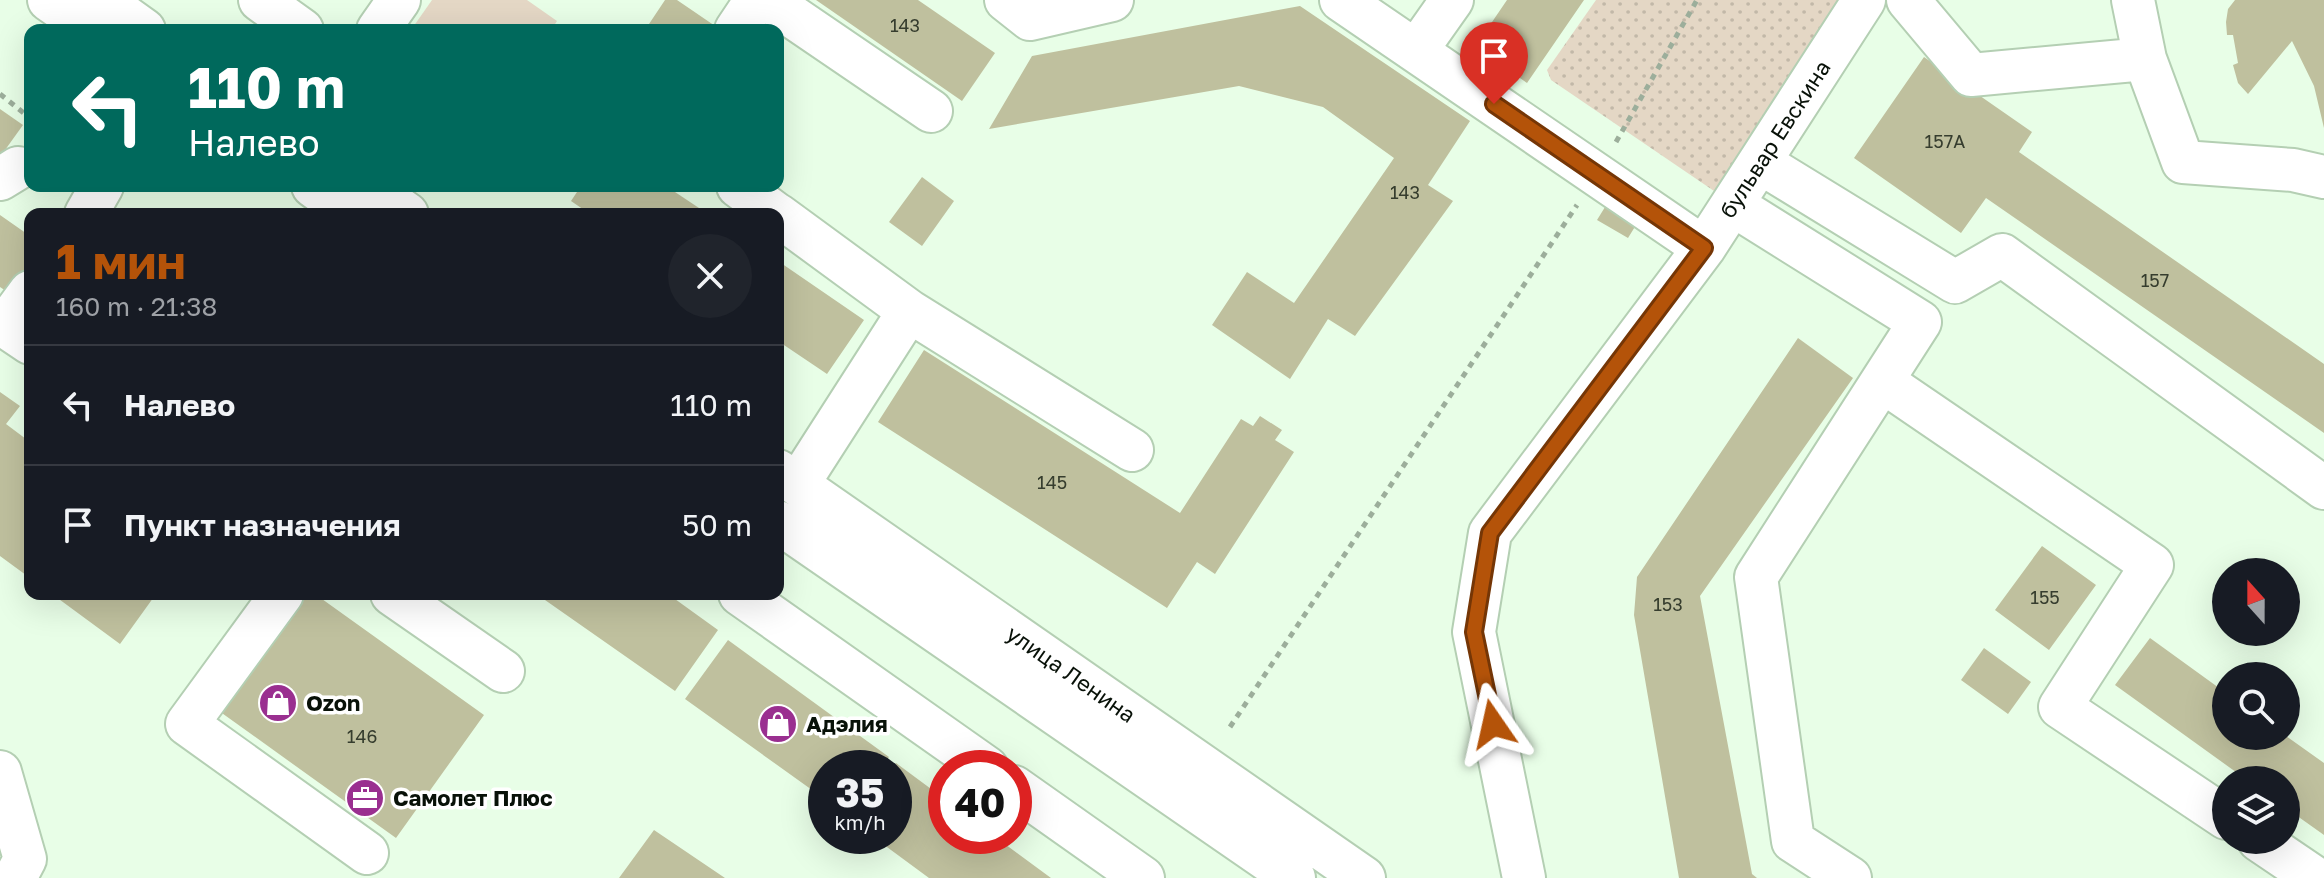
<!DOCTYPE html>
<html lang="ru">
<meta charset="utf-8">
<style>
:root{--surface:#171b24;--page:#20242c;--text:#f1f3f6;--muted:#9ea1a6;--line:#363941;--accent:#b45309}
body{margin:0;font-family:"Golos Text",sans-serif;background:var(--page);color:var(--text);height:100vh;display:flex;flex-direction:column;font-size:30px;white-space:nowrap}
*{box-sizing:border-box;margin:0}
p{font-size:26px;color:var(--muted)}
.icon{flex:none;width:44px;height:44px;fill:none;stroke:currentColor;stroke-width:2;stroke-linecap:round;stroke-linejoin:round}
.map{position:relative;flex:1;overflow:hidden}
.side{position:absolute;left:24px;top:208px;width:760px;height:392px;display:flex;flex-direction:column;background:var(--surface);border-radius:16px;box-shadow:0 8px 32px #0002}
.side>*{flex:none}
.banner{position:absolute;left:24px;top:24px;width:760px;height:168px;border-radius:16px;box-shadow:0 8px 32px #0002;background:#00695c;color:#fff;overflow:hidden}
.needle{width:52px;rotate:339deg}
.tools{position:absolute;left:2212px;top:558px;display:grid;gap:16px}
.tools a{display:grid;place-items:center;width:88px;height:88px;border-radius:50%;background:var(--surface);box-shadow:0 8px 32px #0002;font-size:40px}
.speed{position:absolute;left:808px;top:750px;display:flex;gap:16px;font-size:40px;font-weight:700;text-align:center}
.speed>*{display:grid;place-content:center;width:104px;height:104px;border-radius:50%;background:var(--surface);box-shadow:0 8px 32px #0002;line-height:1}
.speed small{font-size:20px;font-weight:400}
.speed .limit{border:12px solid #d22;background:#fff;color:#111}
.pin{position:absolute;display:grid;place-items:center;width:68px;height:68px;color:#fff;margin:-82px -34px;border-radius:50% 50% 50% 0;rotate:-45deg;box-shadow:0 0 8px #0007}
.pin .icon{rotate:45deg}
.me{position:absolute;width:88px;margin:-44px;rotate:349deg;stroke-linejoin:round;filter:drop-shadow(0 0 6px #0008)}
.turn{display:flex;align-items:center;gap:28px;height:168px;padding:0 32px;font-size:36px}
.turn .icon{width:104px;height:104px;stroke-width:2.5}
.turn b{display:block;font-size:56px;line-height:68px}
.round{display:grid;place-items:center;flex:none;width:84px;height:84px;border-radius:42px;background:var(--page)}
.overview{display:flex;align-items:center;justify-content:space-between;height:136px;padding:0 32px}
h1{font-size:48px;font-weight:700;line-height:60px;color:var(--accent)}
ul{padding:0;list-style:none}
li{display:flex;align-items:center;gap:24px;height:120px;padding:0 32px;border-top:2px solid var(--line)}
li div{flex:1}
li b{display:block;font-size:30px}
li em{font-style:normal}
.map>svg:first-child{display:block}
</style>
<div class="map">
<svg width="2324" height="878" viewBox="0 0 2324 878">
<defs>
<pattern id="park-dots" width="8" height="8" patternUnits="userSpaceOnUse" patternTransform="scale(2)"><rect width="8" height="8" fill="#e4d7c5"/><path d="M2 2h.1M6 6h.1" fill="none" stroke="#c2b8a8" stroke-width="1.8" stroke-linecap="round"/></pattern>
</defs>
<rect width="100%" height="100%" fill="#e8fee7"/>
<path fill="#e4d7c5" d="M 432,0 L 527,0 L 557,21 L 551,30 L 411,30 Z"/>
<path fill="url(#park-dots)" d="M 1596,0 L 1849,0 L 1717,193 L 1551,80 L 1547,70 Z"/>
<path fill="#bfc09e" d="M 665,0 L 677,0 L 721,30 L 645,30 Z
M 816,0 L 918,0 L 995,53 L 962,101 Z
M 1507,0 L 1584,0 L 1527,83 L 1475,47 Z
M 2235,0 L 2324,0 L 2324,128 L 2314,86 L 2292,41 L 2248,94 L 2238,83 L 2233,65 L 2238,63 L 2233,35 L 2227,35 L 2226,22 L 2228,9 Z
M 1300,6 L 1470,121 L 1428,185 L 1453,201 L 1355,336 L 1328,319 L 1290,379 L 1212,325 L 1247,272 L 1294,303 L 1394,158 L 1323,107 L 1239,86 L 989,129 L 1032,56 Z
M 1924,57 L 2032,132 L 2019,152 L 2324,364 L 2324,433 L 1986,198 L 1961,233 L 1854,158 Z
M 0,109 L 23,125 L 0,157 Z
M 922,177 L 954,201 L 922,246 L 889,222 Z
M 581,186 L 666,186 L 708,214 L 590,214 L 571,201 Z
M 1610,199 L 1641,217 L 1628,238 L 1597,220 Z
M 0,215 L 30,236 L 30,264 L 9,293 L 0,287 Z
M 778,261 L 864,320 L 827,374 L 778,341 Z
M 1798,338 L 1853,378 L 1700,596 L 1752,874 L 1757,878 L 1679,878 L 1634,615 L 1637,577 Z
M 924,350 L 1180,513 L 1241,419 L 1253,426 L 1260,416 L 1282,430 L 1275,440 L 1294,452 L 1215,574 L 1197,562 L 1167,608 L 878,422 Z
M 0,392 L 20,406 L 6,424 L 30,442 L 30,578 L 0,556 Z
M 2042,546 L 2096,585 L 2049,650 L 1995,610 Z
M 52,594 L 156,594 L 120,644 Z
M 303,594 L 315,594 L 484,715 L 396,838 L 219,711 Z
M 549,594 L 668,594 L 718,630 L 675,691 L 545,600 Z
M 2150,638 L 2226,693 L 2226,736 L 2286,736 L 2324,763 L 2324,835 L 2286,808 L 2286,780 L 2247,780 L 2115,685 Z
M 728,640 L 889,757 L 881,768 L 826,768 L 826,800 L 685,699 Z
M 1984,648 L 2031,682 L 2008,714 L 1961,680 Z
M 896,763 L 946,800 L 946,836 L 994,836 L 1051,878 L 929,878 L 872,836 L 894,836 L 892,768 Z
M 654,830 L 725,878 L 619,878 Z"/>
<g fill="none" stroke-linecap="round" stroke-linejoin="round">
<g stroke="#b4cfb3" stroke-width="46">
<path id="minor" d="M 49,0 L 92,30
M 102,0 L 144,30
M 260,0 L 302,30
M 768,0 L 931,111
M 1006,0 L 1030,19 L 1112,0
M 1341,0 L 1704,248
M 1908,0 L 1971,75 L 2145,59 L 2183,162 L 2293,170 L 2324,177
M 2133,0 L 2145,59
M 378,30 L 399,0
M 736,30 L 756,0
M 1416,51 L 1452,0
M 1761,163 L 1955,282 L 2002,255 L 2324,488
M 0,179 L 18,168
M 313,186 L 352,214
M 367,186 L 407,214
M 738,186 L 776,214
M 1733,205 L 1920,322 L 1756,577 L 1793,841 L 1850,878
M 86,214 L 102,186
M 778,215 L 909,311 L 798,484
M 30,292 L 5,326 L 30,343
M 909,311 L 1132,450
M 1882,381 L 2152,565 L 2060,707 L 2226,818
M 778,471 L 1364,878
M 778,522 L 1294,878
M 282,594 L 187,724 L 367,853
M 392,594 L 503,671
M 740,594 L 987,768
M 0,772 L 25,859 L 15,878
M 1014,787 L 1143,878
M 2259,840 L 2315,878
M 1524,878 L 1474,632 L 1490,533 L 1704,248 L 1864,0"/>
</g>
<path stroke="#9cae9b" stroke-width="5" stroke-dasharray="6 6" stroke-linecap="butt" d="M 0,94 L 30,118
M 1616,142 L 1697,0
M 1230,727 L 1577,205"/>
<use href="#minor" stroke="#fff" stroke-width="42"/>
</g>
<g fill="none" stroke-linecap="round" stroke-linejoin="round">
<g stroke="#753606" stroke-width="20">
<path id="route" d="M 1493,724 L 1474,632 L 1490,533 L 1704,248 L 1494,104"/>
</g>
<use href="#route" stroke="#b45309" stroke-width="14"/>
</g>
<defs>
<g id="shop-disc" transform="scale(2)"><circle r="9.5" fill="#9a2f90" stroke="#fff"/><path d="M-5-2.5h2.3a2.7 3.5 0 0 1 5.4 0H5L5.5 6h-11ZM-1.5-2.5h3a1.5 2.3 0 0 0-3 0Z" fill="#fff"/></g>
<g id="office-disc" transform="scale(2)"><circle r="9.5" fill="#9a2f90" stroke="#fff"/><path d="M-6-3h4V-5.5h4V-3h4V5H-6ZM-1-4.5V-3h2v-1.5ZM-6 0V1H6V0Z" fill="#fff"/></g>
</defs>
<g fill-rule="evenodd">
<use href="#shop-disc" x="278" y="703"/>
<use href="#shop-disc" x="778" y="724"/>
<use href="#office-disc" x="365" y="798"/>
</g>
<g text-anchor="middle" stroke-width="7" stroke-linejoin="round" paint-order="stroke">
<g font-size="18" fill="#363d2e">
<text x="905" y="32">143</text>
<text x="1945" y="148">157А</text>
<text x="1405" y="199">143</text>
<text x="2155" y="287">157</text>
<text x="1052" y="489">145</text>
<text x="2045" y="604">155</text>
<text x="1668" y="611">153</text>
<text x="362" y="743">146</text>
</g>
<g font-size="22" fill="#081108" stroke="#fff">
<text transform="translate(1775 139) rotate(-57)" y="8">бульвар Евскина</text>
<text transform="translate(1071 674) rotate(35)" y="8">улица Ленина</text>
</g>
<g font-size="22" font-weight="bold" fill="#081108" stroke="#fff" text-anchor="start">
<text x="306" y="711">Ozon</text>
<text x="806" y="732">Адэлия</text>
<text x="393" y="806">Самолет Плюс</text>
</g>
</g>
</svg>
<div class="tools">
<a><svg class="needle" viewBox="-14 -14 28 28"><path d="M0-13l5 13h-10z" fill="#e53935"/><path d="M0 13l5-13h-10z" fill="#9ea1a6"/></svg></a>
<a><svg class="icon" aria-label="search" viewBox="0 0 24 24"><circle cx="10" cy="10" r="6"/><path d="M15 15l6 6"/></svg></a>
<a><svg class="icon" aria-label="layers" viewBox="0 0 24 24"><path d="M12 4l9 5-9 5-9-5zM3 14l9 5 9-5"/></svg></a>
</div>
<div class="speed"><div>35<small>km/h</small></div><div class="limit">40</div></div>
<div class="pin" style="left:1494px;top:104px;background:#d93025"><svg class="icon" aria-label="arrive" viewBox="0 0 24 24"><path d="M6 21V4h12l-3 4 3 4H6"/></svg></div>
<svg class="me" style="left:1493px;top:724px" viewBox="-20 -20 40 40"><path d="M0-17L14 15 0 8-14 15z" fill="#b45309" stroke="#fff" stroke-width="4"/></svg>
<div class="banner">
<div class="turn"><svg class="icon" aria-label="left" viewBox="0 0 24 24"><path d="M17 20v-9H6M10 6l-5 5 5 5"/></svg><div><b>110 m</b>Налево</div></div>
</div>
<section class="side">
<div class="overview"><div><h1>1 мин</h1><p>160 m · 21:38</p></div><a class="round"><svg class="icon" aria-label="close" viewBox="0 0 24 24"><path d="M6 6l12 12M18 6L6 18"/></svg></a></div>
<ul>
<li><svg class="icon" aria-label="left" viewBox="0 0 24 24"><path d="M17 20v-9H6M10 6l-5 5 5 5"/></svg><div><b>Налево</b></div><em>110 m</em></li>
<li><svg class="icon" aria-label="arrive" viewBox="0 0 24 24"><path d="M6 21V4h12l-3 4 3 4H6"/></svg><div><b>Пункт назначения</b></div><em>50 m</em></li>
</ul>
</section>
</div>
